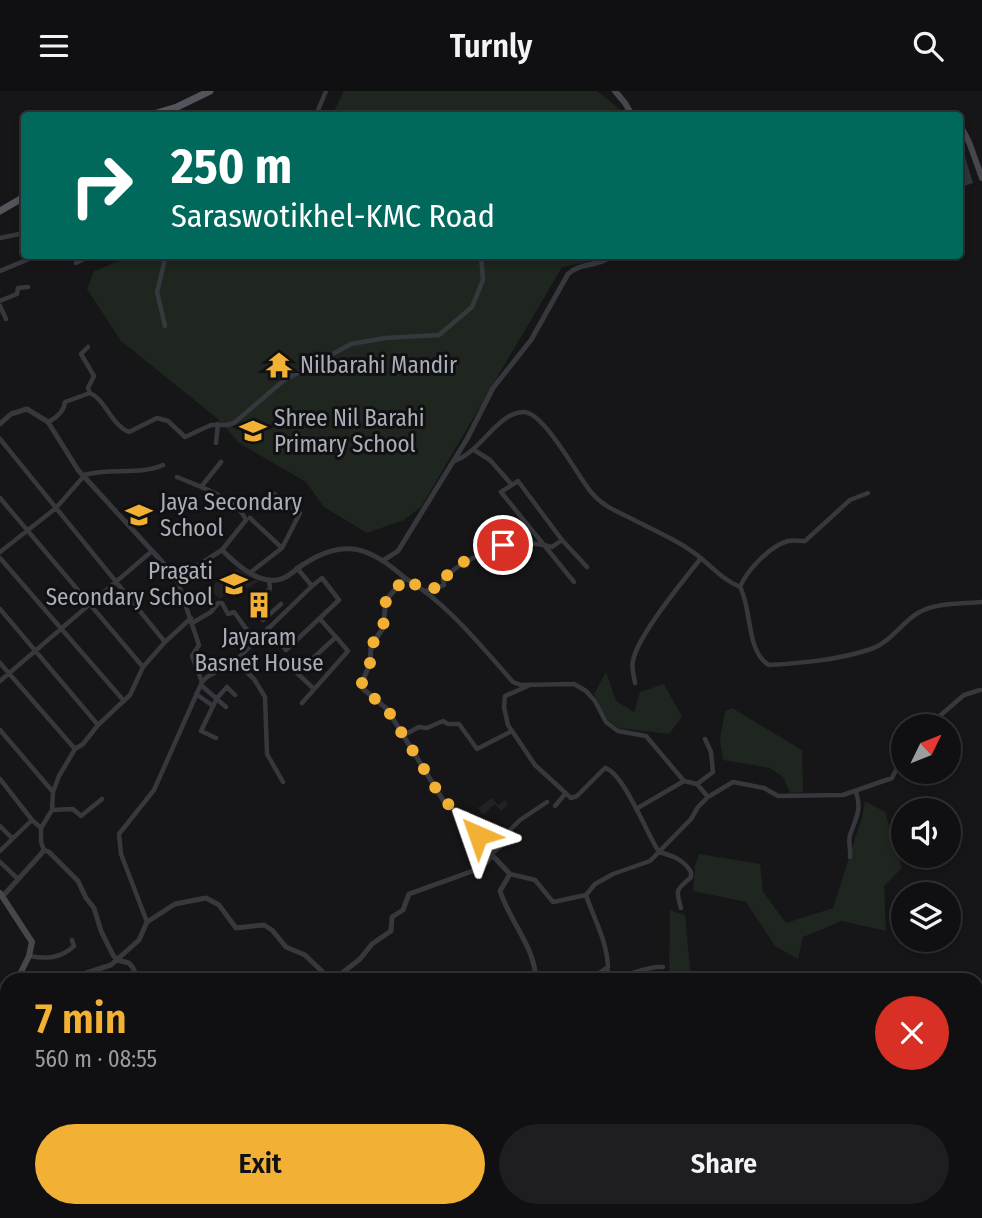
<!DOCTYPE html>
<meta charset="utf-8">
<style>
:root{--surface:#101012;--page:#1e1e20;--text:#f1f3f6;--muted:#9c9d9f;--line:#303032;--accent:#f2b134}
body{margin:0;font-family:"Fira Sans Condensed",sans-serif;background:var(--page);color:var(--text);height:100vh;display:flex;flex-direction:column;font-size:26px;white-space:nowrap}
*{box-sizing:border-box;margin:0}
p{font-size:23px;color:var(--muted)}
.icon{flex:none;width:38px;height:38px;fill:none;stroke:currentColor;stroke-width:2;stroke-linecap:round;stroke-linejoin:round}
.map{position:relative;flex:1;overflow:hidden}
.side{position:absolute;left:0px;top:882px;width:984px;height:245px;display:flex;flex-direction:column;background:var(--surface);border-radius:21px 21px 0 0;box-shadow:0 4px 10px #0003,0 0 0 2px var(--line)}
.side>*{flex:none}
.guide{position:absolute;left:21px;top:21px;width:942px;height:147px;border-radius:7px;box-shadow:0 4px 10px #0003,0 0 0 2px var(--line);background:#00695c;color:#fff;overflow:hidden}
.needle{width:46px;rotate:47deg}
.fabs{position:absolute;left:891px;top:623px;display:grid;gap:14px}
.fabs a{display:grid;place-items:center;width:70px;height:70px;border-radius:50%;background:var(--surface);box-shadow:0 4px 10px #0003,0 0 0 2px var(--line);font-size:35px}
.pin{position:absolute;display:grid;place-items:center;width:60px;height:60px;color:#fff;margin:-30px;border:4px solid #fff;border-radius:50%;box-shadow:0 2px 7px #0007}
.me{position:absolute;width:77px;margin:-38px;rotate:317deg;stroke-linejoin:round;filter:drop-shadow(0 0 5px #0008)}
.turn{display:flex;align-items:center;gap:24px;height:147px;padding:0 35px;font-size:32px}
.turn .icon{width:91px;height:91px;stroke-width:2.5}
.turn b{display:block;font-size:49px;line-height:60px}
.round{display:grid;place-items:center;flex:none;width:74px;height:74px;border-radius:37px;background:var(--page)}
.overview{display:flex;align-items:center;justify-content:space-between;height:119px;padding:0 35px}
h1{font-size:42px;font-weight:600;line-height:52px;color:var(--accent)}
.button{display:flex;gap:14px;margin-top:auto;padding:14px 35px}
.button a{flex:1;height:80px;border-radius:42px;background:var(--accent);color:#111;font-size:28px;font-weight:600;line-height:80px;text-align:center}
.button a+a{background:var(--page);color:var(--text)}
header{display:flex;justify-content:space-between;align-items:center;height:91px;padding:0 35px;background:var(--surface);font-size:32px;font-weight:600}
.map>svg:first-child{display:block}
</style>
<header><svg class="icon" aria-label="menu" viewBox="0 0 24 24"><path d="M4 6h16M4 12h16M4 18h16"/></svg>Turnly<svg class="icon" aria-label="search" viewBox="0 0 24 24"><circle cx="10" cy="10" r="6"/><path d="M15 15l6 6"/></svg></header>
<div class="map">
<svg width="982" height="1127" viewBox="0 0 982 1127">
<rect width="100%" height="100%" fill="#161618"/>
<path fill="#222225" d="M 145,412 L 152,419 L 132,436 L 126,429 Z
M 237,478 L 259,490 L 250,496 L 232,499 L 220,508 L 211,500 L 216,491 Z
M 492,707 L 498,714 L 505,709 L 508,713 L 501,720 L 495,713 L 483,724 L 478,717 Z"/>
<path fill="#1e261f" d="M 344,0 L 597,0 L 627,24 L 332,24 Z
M 132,165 L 595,165 L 591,170 L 562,176 L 421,416 L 404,429 L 367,442 L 324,416 L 306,391 L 239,352 L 218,328 L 121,250 L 87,198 L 94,180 Z
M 606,581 L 616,610 L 634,621 L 640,601 L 664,593 L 682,626 L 669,643 L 619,637 L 608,629 L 594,603 Z
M 732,617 L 802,659 L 803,701 L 790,702 L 783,686 L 770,677 L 723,669 L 720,648 L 725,620 Z
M 865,710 L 885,721 L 902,777 L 884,795 L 886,840 L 842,830 L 803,846 L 798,868 L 775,855 L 746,811 L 693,800 L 695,775 L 699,763 L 760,773 L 763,801 L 786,832 L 833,817 L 862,726 Z
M 670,819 L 685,824 L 691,889 L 669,889 Z"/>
<path fill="#2c353c" d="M 959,46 L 973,92 L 959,97 Z"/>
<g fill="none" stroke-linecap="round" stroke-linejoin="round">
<path stroke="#37383d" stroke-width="4.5" d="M 316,24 L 326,0
M 0,147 L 24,142
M 900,164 L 900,165
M 76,172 L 92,164
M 0,180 L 39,164
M 0,210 L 17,203 L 18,197 L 28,196
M 0,215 L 6,228
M 165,235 L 157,201 L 166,164
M 88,256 L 81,263 L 94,285 L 88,297 L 90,302
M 48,331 C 56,327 64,320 65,311 L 90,302 C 106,309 111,334 129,341 L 157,327 L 168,330 L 185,346 L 211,334 L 227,334 L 234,332 L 283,290 L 351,253 L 385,247 L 439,244 L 472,216 L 483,189 L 481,164
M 0,348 L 165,551
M 216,352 L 218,333
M 474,359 L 490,369 L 512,394
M 454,370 C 480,362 497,322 523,321 C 544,320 578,386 591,401 C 603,416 621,422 636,430 C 658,441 683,452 702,468 C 715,479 724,489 740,496 C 752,517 746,561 769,574 C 803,572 838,569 871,558 C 891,551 901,532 918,522 C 935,511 963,513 982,511
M 84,384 C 110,376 138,385 163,374
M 177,386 C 198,395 237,407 246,429 L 222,459
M 201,396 L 221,371
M 0,407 L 143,576
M 250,427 L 282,457
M 0,461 L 56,417 L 84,385
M 0,467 L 124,610
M 251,481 L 282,457 L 300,422 L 273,402
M 176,486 L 199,554 L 192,565 L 202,591
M 405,487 C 447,512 480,554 513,591 L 521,594 L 574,593 L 586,600 L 595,610 L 606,631 L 618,640 L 646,645 L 684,690 L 697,693 L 708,706 L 733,691 L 764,697 L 778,705 L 843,704 L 892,687 L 903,665
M 269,489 L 270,498 L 250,513 L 263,529 L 281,513
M 574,491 L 501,401 L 518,390 L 562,449 L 587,476
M 740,496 C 747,479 770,455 788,450 C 793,449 800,450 805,450 L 850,409 L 868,402
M 426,500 L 444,494 L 443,489 C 452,478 461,474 473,467 C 500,452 522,448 552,456 L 562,449
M 0,518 L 98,634
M 192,532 L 211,521 L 218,512 L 222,512 L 228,523 L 234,521 L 255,550
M 268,537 L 286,559 L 339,509 L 322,487 L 312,495
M 235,570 L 312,495 L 297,477
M 0,572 L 75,658
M 0,590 L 152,460
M 635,592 C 634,584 631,578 633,570 C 637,545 684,489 701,467
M 201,594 L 226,616
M 528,595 L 505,605 L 504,616 L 508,634 L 535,674 L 571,707 L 577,705 L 605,677 C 623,681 647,743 659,761 C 673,765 683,768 691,781 L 691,786 C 677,799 675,797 681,817
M 314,598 L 297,582 L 336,546 L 320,528
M 196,603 L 213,615
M 302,612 L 348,560 L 336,546
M 928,635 L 964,604 L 980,599
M 0,639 L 53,701
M 404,644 L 419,636 L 427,637 L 443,630 L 448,633 L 459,633 L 477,658 L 512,640
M 216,647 L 201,640 L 217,607 L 227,596 L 235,604
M 0,688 L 32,729 L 41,737
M 697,693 L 713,681 L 711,661 L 705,648
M 555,715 L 565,703
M 636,718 L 684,690
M 52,719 L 73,718 L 81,725 L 102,708
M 0,735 L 12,747
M 44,759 L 41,751 L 41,737 L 52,719 L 53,701 L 59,685 L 75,658 L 83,653 L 98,634 L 130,604 L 143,576 L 165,551 L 191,527
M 0,760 L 32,729
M 491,763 L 511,747 L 513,744 L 510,739 L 520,729 L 547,711
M 850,766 C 851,759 848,751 850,744 C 856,727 862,719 856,701
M 0,771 L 18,788
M 510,783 L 535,789 L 553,811 L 586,804 C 594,828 607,850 608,876 L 599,882 L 600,889
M 586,804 L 595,793 L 613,783 L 650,770 L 691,728 L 698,716 L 708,706
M 147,831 L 121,763 L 119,743 L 154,699 L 202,591 L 207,586 L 235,570 L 254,588 L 265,606 L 267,663 L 283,691
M 29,865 C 46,868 60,868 74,855 L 72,849
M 607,878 L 612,887 C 630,885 644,875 663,876
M 976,948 L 982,944
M 0,1057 L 7,1055
M 0,1122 L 7,1119"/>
<path stroke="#37383d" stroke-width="5" d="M 0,333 L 11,323 L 27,318 L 48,331 L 78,379 L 176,486 L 180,486 L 222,459 C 235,472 256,492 277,489 C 288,488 295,478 304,473 C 345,446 371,457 405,487 L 386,509 L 383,537 L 371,555 L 370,572 L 362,592 L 362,597 L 387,618 L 443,709 L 452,718 L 465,726 L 491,763 L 510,783 L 500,800 C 510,831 535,856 536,889
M 384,469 L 398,460 L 467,348 L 493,297 L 531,249 L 568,183 C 581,171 600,176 612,164
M 3,805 L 41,763 L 44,759 L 49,761 L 78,790 L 86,807 L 94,817 L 101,840 L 113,864 L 117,869 L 129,872 L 133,877 L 138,889
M 20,884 L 31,889
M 64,889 L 111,874 L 139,849 L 147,831 L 175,813 L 206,807 L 219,814 L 236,837 L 264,834 L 272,839 L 286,856 L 305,864 L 331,889
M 333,889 L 360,868 L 372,853 L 391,840 L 392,826 L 403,819 L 409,803 L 481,777 L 492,765
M 976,1036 L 982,1035
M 252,1120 L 260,1127
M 619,1120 L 625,1127
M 882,1127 L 891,1120"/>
<path stroke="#45474d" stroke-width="6" d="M 615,0 L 625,12 L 632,24
M 959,32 L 969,51 L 982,87
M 0,802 L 32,851 L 29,865 L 17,889
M 0,935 L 7,923"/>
<path stroke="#53555c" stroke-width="7" d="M 150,24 L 177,16 L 210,0
M 0,120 L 24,106"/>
</g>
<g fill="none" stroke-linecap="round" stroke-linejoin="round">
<path stroke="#f2b134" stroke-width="12" stroke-dasharray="0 21.6" d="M 478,744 L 465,726 L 443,709 L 387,618 L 362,597 L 362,592 L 370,572 L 371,555 L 383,537 L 386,509 L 405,487 L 425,500 L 444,494 L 443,489 C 456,472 482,459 503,454"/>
</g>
<defs>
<g id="temple-bare" transform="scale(2.1)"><path d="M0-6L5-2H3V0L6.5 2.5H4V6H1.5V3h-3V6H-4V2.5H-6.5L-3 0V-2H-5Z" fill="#f2b134" stroke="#111113" stroke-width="2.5" paint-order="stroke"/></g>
<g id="school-bare" transform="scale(2.1)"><path d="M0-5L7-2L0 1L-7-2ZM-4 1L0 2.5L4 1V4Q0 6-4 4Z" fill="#f2b134" stroke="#111113" stroke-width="2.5" paint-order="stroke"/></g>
<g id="building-bare" transform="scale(2.1)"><path d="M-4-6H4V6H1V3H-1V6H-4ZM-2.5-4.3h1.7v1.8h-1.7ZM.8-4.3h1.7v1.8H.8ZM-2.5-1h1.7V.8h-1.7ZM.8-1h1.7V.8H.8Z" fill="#f2b134" stroke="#111113" stroke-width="2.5" paint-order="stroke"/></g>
</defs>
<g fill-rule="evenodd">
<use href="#temple-bare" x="279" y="274"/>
<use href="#school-bare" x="253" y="340"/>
<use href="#school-bare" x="139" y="424"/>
<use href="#school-bare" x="234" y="493"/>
<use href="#building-bare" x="259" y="514"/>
</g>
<g text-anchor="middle" stroke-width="6" stroke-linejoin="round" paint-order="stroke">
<g font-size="23" fill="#a8adb8" stroke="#111113" text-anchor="start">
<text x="300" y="282">Nilbarahi Mandir</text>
<text x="274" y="335">Shree Nil Barahi<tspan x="274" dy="26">Primary School</tspan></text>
<text x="160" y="419">Jaya Secondary<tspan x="160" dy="26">School</tspan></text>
<text x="213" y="488" text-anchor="end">Pragati<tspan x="213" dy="26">Secondary School</tspan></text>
<text x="259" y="554" text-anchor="middle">Jayaram<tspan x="259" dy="26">Basnet House</tspan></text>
</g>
</g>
</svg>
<div class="fabs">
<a><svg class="needle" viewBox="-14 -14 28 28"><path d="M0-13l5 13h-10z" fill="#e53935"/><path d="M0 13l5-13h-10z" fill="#9c9d9f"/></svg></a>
<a><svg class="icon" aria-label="sound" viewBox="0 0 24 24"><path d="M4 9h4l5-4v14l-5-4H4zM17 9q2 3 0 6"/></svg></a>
<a><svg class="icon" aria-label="layers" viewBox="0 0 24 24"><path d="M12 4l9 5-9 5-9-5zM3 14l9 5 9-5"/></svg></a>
</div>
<div class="pin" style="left:503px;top:454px;background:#d93025"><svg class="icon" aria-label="arrive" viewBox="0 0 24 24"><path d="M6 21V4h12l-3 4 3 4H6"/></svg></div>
<svg class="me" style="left:478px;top:744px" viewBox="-20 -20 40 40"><path d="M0-17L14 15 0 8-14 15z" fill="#f2b134" stroke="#fff" stroke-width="4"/></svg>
<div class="guide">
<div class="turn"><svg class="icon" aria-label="right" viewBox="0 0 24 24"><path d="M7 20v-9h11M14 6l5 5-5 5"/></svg><div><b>250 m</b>Saraswotikhel-KMC Road</div></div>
</div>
<section class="side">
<div class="overview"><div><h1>7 min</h1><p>560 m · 08:55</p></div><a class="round" style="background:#d93025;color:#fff"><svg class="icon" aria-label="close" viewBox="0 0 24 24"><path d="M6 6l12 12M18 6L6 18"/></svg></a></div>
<div class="button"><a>Exit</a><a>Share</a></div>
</section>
</div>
